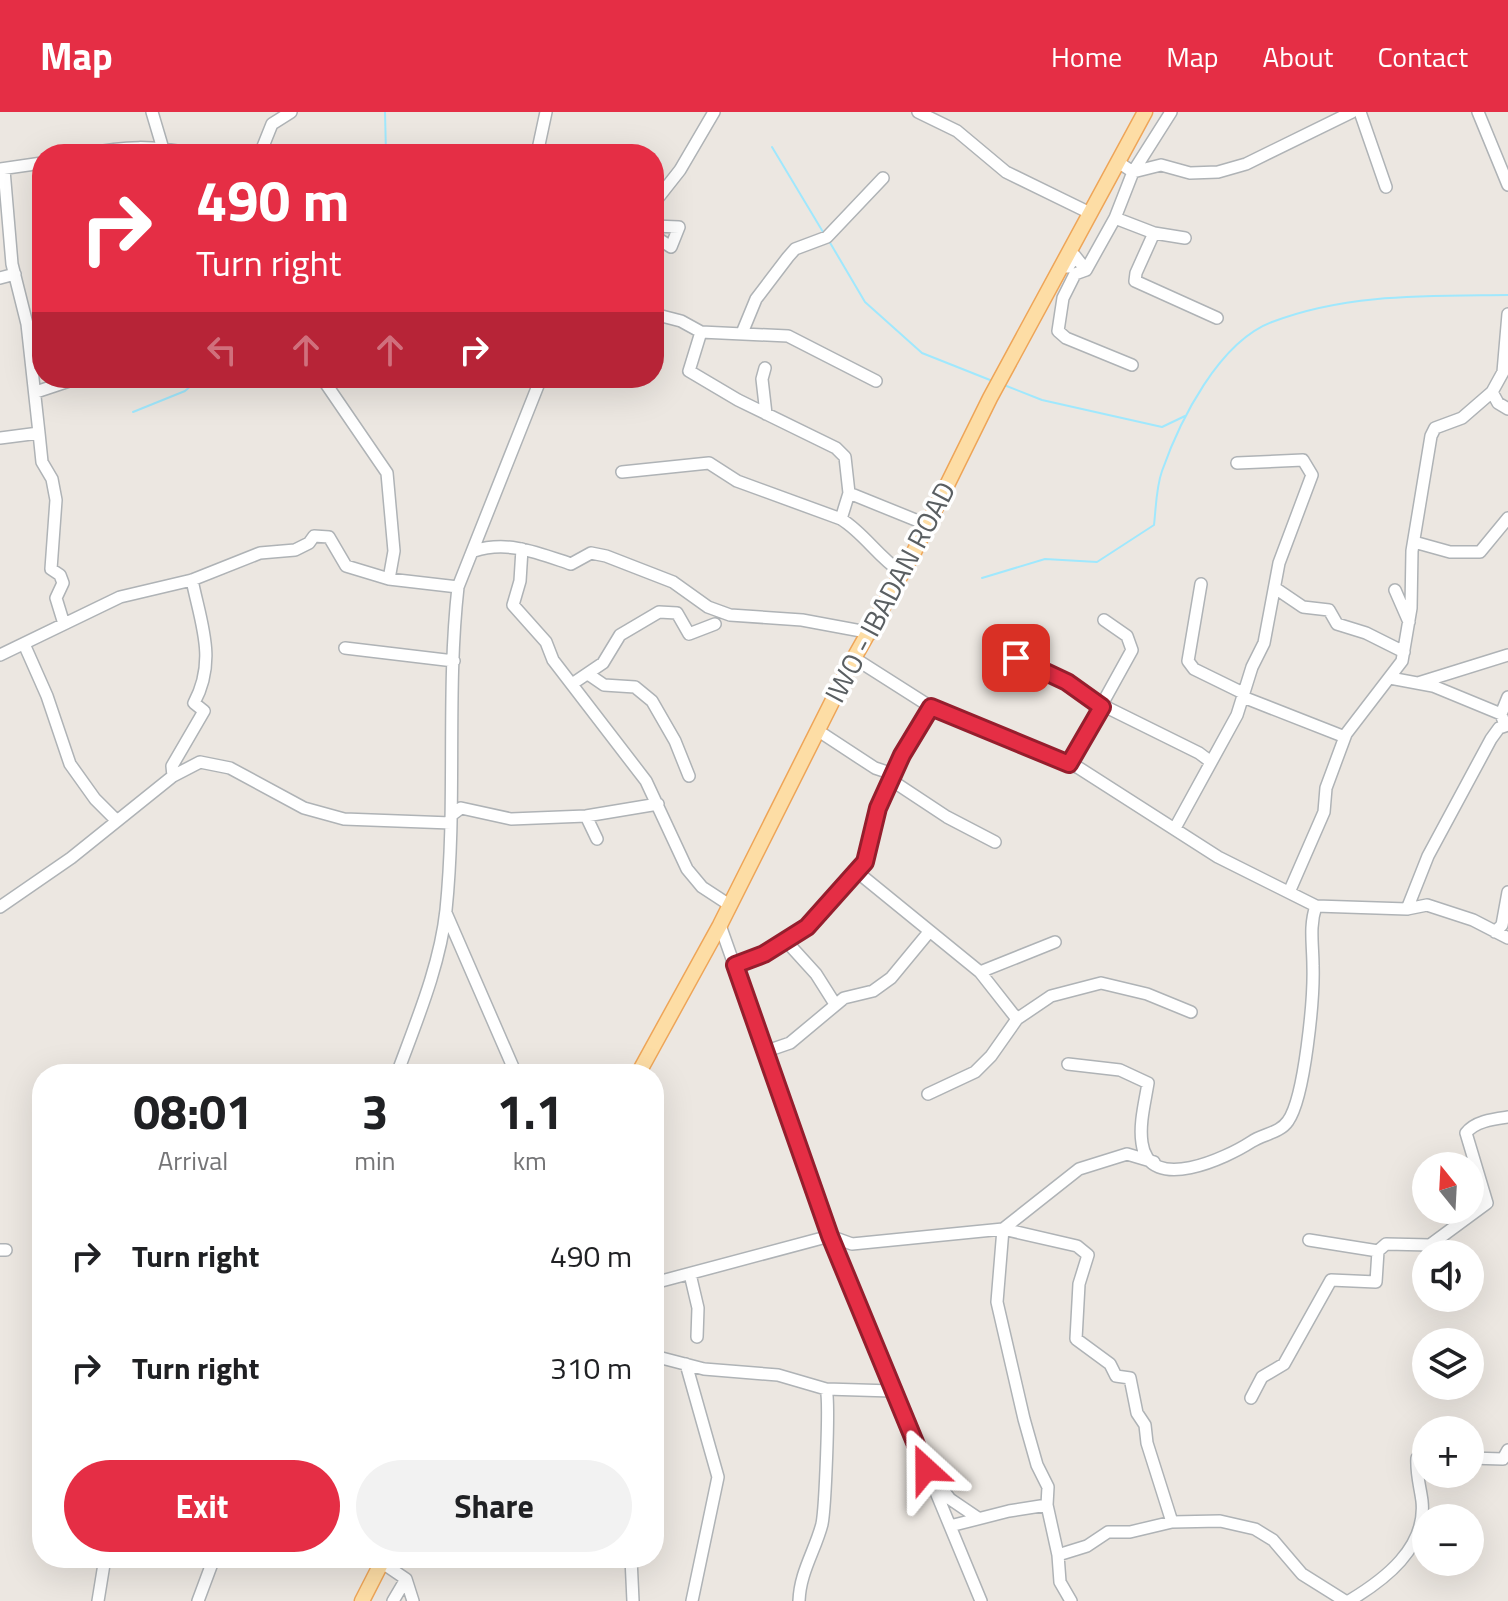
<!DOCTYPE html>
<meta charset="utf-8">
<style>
:root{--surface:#fff;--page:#f2f2f2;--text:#202124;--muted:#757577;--accent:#e52e45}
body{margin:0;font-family:"Titillium Web",sans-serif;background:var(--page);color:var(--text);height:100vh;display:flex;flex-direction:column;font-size:30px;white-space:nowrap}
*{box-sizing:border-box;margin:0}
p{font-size:26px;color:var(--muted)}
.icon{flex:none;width:44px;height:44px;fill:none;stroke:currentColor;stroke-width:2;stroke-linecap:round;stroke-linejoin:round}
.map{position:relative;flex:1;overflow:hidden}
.panel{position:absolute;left:32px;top:952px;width:632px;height:504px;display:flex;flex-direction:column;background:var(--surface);border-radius:32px;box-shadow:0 8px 32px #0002}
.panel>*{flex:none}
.hud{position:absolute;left:32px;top:32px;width:632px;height:244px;border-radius:32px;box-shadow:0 8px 32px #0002;background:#e52e45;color:#fff;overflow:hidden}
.needle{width:52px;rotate:342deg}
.controls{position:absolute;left:1412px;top:1040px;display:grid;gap:16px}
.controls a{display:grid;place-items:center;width:72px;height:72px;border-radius:50%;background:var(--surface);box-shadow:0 8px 32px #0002;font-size:40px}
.pin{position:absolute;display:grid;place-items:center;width:68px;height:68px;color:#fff;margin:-34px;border-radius:16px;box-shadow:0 4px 12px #0006}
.me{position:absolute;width:88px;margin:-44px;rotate:336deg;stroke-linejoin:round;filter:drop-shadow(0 0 6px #0008)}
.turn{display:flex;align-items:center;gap:28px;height:168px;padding:0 32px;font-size:36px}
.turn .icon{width:104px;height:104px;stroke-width:2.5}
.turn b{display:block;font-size:56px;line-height:68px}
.lanes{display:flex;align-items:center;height:76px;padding:0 32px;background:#0003;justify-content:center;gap:40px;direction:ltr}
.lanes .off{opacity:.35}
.eta{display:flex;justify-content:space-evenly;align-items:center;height:136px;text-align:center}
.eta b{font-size:48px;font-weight:700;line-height:56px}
.button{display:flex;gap:16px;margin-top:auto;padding:16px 32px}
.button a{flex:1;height:92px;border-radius:48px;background:var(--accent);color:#fff;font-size:32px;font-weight:700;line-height:92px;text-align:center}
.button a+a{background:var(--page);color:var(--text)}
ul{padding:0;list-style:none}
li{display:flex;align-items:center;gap:24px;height:112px;padding:0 32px}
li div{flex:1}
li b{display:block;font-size:30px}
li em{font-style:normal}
header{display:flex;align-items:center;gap:48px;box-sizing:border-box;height:112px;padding:0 40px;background:var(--accent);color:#fff}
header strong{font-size:38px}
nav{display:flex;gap:44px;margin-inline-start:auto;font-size:28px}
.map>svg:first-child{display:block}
</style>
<header>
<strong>Map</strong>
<nav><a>Home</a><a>Map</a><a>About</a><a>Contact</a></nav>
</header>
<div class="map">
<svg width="1508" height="1489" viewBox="0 0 1508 1489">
<rect width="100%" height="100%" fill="#ece7e1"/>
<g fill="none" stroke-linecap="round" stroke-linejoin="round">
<path stroke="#a0e8fd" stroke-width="2" d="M 385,0 L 386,42
M 772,35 L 823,120
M 829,129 L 865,190 L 922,241 L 990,268
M 1004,273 L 1042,288 L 1162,315 L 1185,304
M 133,300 L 185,279 L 200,266
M 982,466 L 1045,447 L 1097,450 L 1154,413 C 1156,396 1156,376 1162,359 C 1180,308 1219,230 1272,210 C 1347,181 1429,184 1508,183"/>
<g stroke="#afb3b6" stroke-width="14">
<path id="minor" d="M 152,0 L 163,37
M 918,0 L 957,19 L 1006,60 L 1090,101
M 1360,0 L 1386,75
M 1478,0 L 1508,73
M 86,42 C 124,34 154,33 191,42
M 260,42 L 272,12 L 291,0
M 537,42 L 546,0
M 1118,50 L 1133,60 L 1161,53 L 1190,61 L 1218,60 L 1246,52 L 1352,0
M 0,57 L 42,51
M 654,91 L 680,58 L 714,0
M 1115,106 L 1154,121 L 1185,126
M 654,114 L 679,115 L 671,135 L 654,124
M 1154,121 L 1136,161 L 1135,169 L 1217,206
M 1068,155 L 1075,144 L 1086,158 L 1075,162 L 1063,186 L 1058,219 L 1066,226 L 1132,253
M 1086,158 L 1115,106 L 1133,60 L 1171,0
M 0,166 L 15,162
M 654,202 L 681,209 L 701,220 L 788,224 L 876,269
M 701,220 L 689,259 L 738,288 L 836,336 L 845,345 L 849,381 L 928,413
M 742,221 L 756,187 L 788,145 L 795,137 L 827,125 L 883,66
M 765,256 L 762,267 L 766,302
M 322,266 L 387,361 L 394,439 L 389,467
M 36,280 L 78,266
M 1492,280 L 1503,260 L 1508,202
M 39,321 L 42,350 L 52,367 L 56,388 L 51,457 L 60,463 L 63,471 L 56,486 L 64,512
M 0,326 L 39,321 L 27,212 L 12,152 L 4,58
M 622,360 L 709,351 L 737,369 L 841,407 C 864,421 878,445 901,460
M 841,407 L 849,381
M 1414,430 L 1450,440 L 1480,440 L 1508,406
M 522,437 L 520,469 L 513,493 L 546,530 L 553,548 L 646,669 L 687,757 L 702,775 L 728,792
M 474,439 C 508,428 538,441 571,452 L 591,441 L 606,444 L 673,470 L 708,495 L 730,503 L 802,508 L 872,521
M 1201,472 L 1188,549 L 1194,557 L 1243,581
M 1275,476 L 1303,495 L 1329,498 L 1337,512 L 1366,521 L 1404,540
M 1395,478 L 1409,510
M 24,532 L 47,584 L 70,652 L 95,687 L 117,709
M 345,536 L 454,549
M 0,543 L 120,485 L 192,468 L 260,441 L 295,438 L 309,431 L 314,424 L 329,425 L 346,454 L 389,467 L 458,475
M 854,546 L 931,595 L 1079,656 L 1218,745 L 1316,794 L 1407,797 L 1427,793 L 1473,808 L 1508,826
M 1016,546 L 1067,570 L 1102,595
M 588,562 L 604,573 L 635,575 L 652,589 L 675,629 L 689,664
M 1390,566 L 1433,574 L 1501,602 L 1505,613
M 1418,571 L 1508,543
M 572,572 L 603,551 L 620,523 L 659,500 L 677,501 L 689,522 L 715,512
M 1243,585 L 1345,625
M 1102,593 L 1199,641 L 1211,650
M 1501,602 L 1508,585
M 817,618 L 875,656 L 893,662
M 1069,652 L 1132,538 L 1127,524 L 1104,508
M 173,664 L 172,654 L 204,599 L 194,591 C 217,548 201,512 192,468
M 891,668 L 947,705 L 995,730
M 453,702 L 461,696 L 511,707 L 586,704 L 658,692
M 586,704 L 597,727
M 1175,716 L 1237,603 L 1252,555 L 1264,531 L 1279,451 L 1312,363 L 1303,348 L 1237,351
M 856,759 L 980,860 L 1017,907
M 1290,778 L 1324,700 L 1326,676 L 1346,622 L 1402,549 L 1411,496 L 1412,439 L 1431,324 L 1435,316 L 1462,306 L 1492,280 L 1498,291 L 1508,297
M 0,795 L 71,746 L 173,664 L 200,650 L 230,656 L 304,696 L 344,707 L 451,711
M 1407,797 L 1428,744 L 1491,627 L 1499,616 L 1508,613
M 446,801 L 516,962
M 720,813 L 830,1124 L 981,1489
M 1495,820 L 1502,813 L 1508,780
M 786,829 L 816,862 L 835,892
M 735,853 L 764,842 L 807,815 L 865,750 L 878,696 L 902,643 L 931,595
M 980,860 L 1055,830
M 764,940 L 790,931 L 844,886 L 873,879 L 891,866 L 929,820
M 1068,952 L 1120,958 L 1148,971 C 1145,990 1139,1012 1142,1031 C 1149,1083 1228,1045 1251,1030 C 1263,1022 1280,1021 1288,1009 C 1305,985 1314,885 1313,854 C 1313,833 1309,814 1316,794
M 397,962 C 416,910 440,854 446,798 C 457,691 446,582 458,475 L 541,266
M 928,982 L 975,960 L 991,944 L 1017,907 L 1051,884 L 1101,871 L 1147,882 L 1191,900
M 1309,1128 L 1378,1139 L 1386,1132 L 1430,1133 L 1487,1091 L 1466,1021 C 1475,1009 1494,1007 1508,1005
M 0,1138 L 6,1138
M 690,1162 L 698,1196 L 697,1225
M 654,1171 L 830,1124 L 852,1132 L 1003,1117 L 1077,1134 L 1088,1143 L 1079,1172 L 1076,1227 L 1110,1252 L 1116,1264 L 1130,1266 L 1137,1301 L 1145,1313 L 1147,1331 L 1172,1410
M 654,1244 L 704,1257 L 778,1263 L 826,1277 L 892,1279
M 686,1252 L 718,1365 L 692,1489
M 1251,1286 L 1262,1265 L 1284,1252 L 1331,1168 L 1376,1170 L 1378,1139
M 1470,1346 L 1503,1347 L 1508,1338
M 937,1370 L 950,1387 L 978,1406
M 1047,1393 L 1048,1375 L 1037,1353 L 1024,1307 L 997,1190 L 1003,1117 L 1079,1057 L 1127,1042 L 1154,1050
M 950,1414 L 1009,1399 L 1047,1393 L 1058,1443 L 1087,1434 L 1108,1420 L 1130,1420 L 1172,1410 L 1220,1409 L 1255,1417 L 1273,1428 L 1302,1462 L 1345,1489
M 1058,1443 L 1060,1470 L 1071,1489
M 375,1446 L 406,1467 L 413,1489
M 631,1446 L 633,1489
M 98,1489 L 105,1446
M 198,1489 L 214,1446
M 393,1489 L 406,1467
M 799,1489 C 800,1460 815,1439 822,1412 C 825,1397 830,1288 826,1277
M 1349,1489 C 1384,1468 1427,1436 1422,1389 C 1420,1374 1416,1362 1417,1346 L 1426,1346"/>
</g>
<g stroke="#eea558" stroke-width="17">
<path id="major" d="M 638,962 L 720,813 L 854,546 L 915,438 L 990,286 L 1145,0
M 362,1489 L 384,1446"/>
</g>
<use href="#minor" stroke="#fff" stroke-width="11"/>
<use href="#major" stroke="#fddda5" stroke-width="14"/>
</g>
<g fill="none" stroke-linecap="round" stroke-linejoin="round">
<g stroke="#951e2d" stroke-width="20">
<path id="route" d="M 926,1357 L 830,1124 L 735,853 L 764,842 L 807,815 L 865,750 L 878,696 L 902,643 L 931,595 L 1069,652 L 1102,595 L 1067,570 L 1016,546"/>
</g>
<use href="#route" stroke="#e52e45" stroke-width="14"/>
</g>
<g text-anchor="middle" stroke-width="7" stroke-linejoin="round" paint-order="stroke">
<g font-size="28" fill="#5a5f62" stroke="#fff">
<text transform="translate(890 480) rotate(-62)" y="10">IWO - IBADAN ROAD</text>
</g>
</g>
</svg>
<div class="controls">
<a><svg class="needle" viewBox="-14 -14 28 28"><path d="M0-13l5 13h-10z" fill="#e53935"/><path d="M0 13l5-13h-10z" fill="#757577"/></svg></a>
<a><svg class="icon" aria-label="sound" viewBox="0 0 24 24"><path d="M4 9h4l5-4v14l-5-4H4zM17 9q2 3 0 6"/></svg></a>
<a><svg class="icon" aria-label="layers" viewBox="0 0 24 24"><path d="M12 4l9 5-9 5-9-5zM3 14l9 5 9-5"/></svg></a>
<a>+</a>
<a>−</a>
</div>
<div class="pin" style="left:1016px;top:546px;background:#d93025"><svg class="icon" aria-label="arrive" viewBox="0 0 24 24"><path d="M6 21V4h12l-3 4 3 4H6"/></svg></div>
<svg class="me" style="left:926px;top:1357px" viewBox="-20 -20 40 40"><path d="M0-17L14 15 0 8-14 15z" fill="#e52e45" stroke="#fff" stroke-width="4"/></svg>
<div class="hud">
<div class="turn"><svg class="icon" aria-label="right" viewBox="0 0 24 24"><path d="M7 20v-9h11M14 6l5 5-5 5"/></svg><div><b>490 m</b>Turn right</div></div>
<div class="lanes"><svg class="icon off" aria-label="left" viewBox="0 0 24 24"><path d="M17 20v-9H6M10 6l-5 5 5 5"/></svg><svg class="icon off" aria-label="ahead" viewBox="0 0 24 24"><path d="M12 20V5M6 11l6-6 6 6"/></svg><svg class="icon off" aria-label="ahead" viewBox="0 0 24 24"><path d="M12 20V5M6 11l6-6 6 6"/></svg><svg class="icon" aria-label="right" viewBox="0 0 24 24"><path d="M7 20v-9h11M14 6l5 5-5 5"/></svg></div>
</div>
<section class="panel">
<div class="eta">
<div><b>08:01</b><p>Arrival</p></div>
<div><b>3</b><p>min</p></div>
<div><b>1.1</b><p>km</p></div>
</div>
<ul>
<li><svg class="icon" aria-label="right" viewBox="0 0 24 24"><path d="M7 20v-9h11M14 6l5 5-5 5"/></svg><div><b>Turn right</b></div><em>490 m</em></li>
<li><svg class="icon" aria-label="right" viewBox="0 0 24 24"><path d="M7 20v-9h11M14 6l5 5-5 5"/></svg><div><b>Turn right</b></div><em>310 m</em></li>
</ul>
<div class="button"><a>Exit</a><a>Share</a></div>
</section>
</div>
